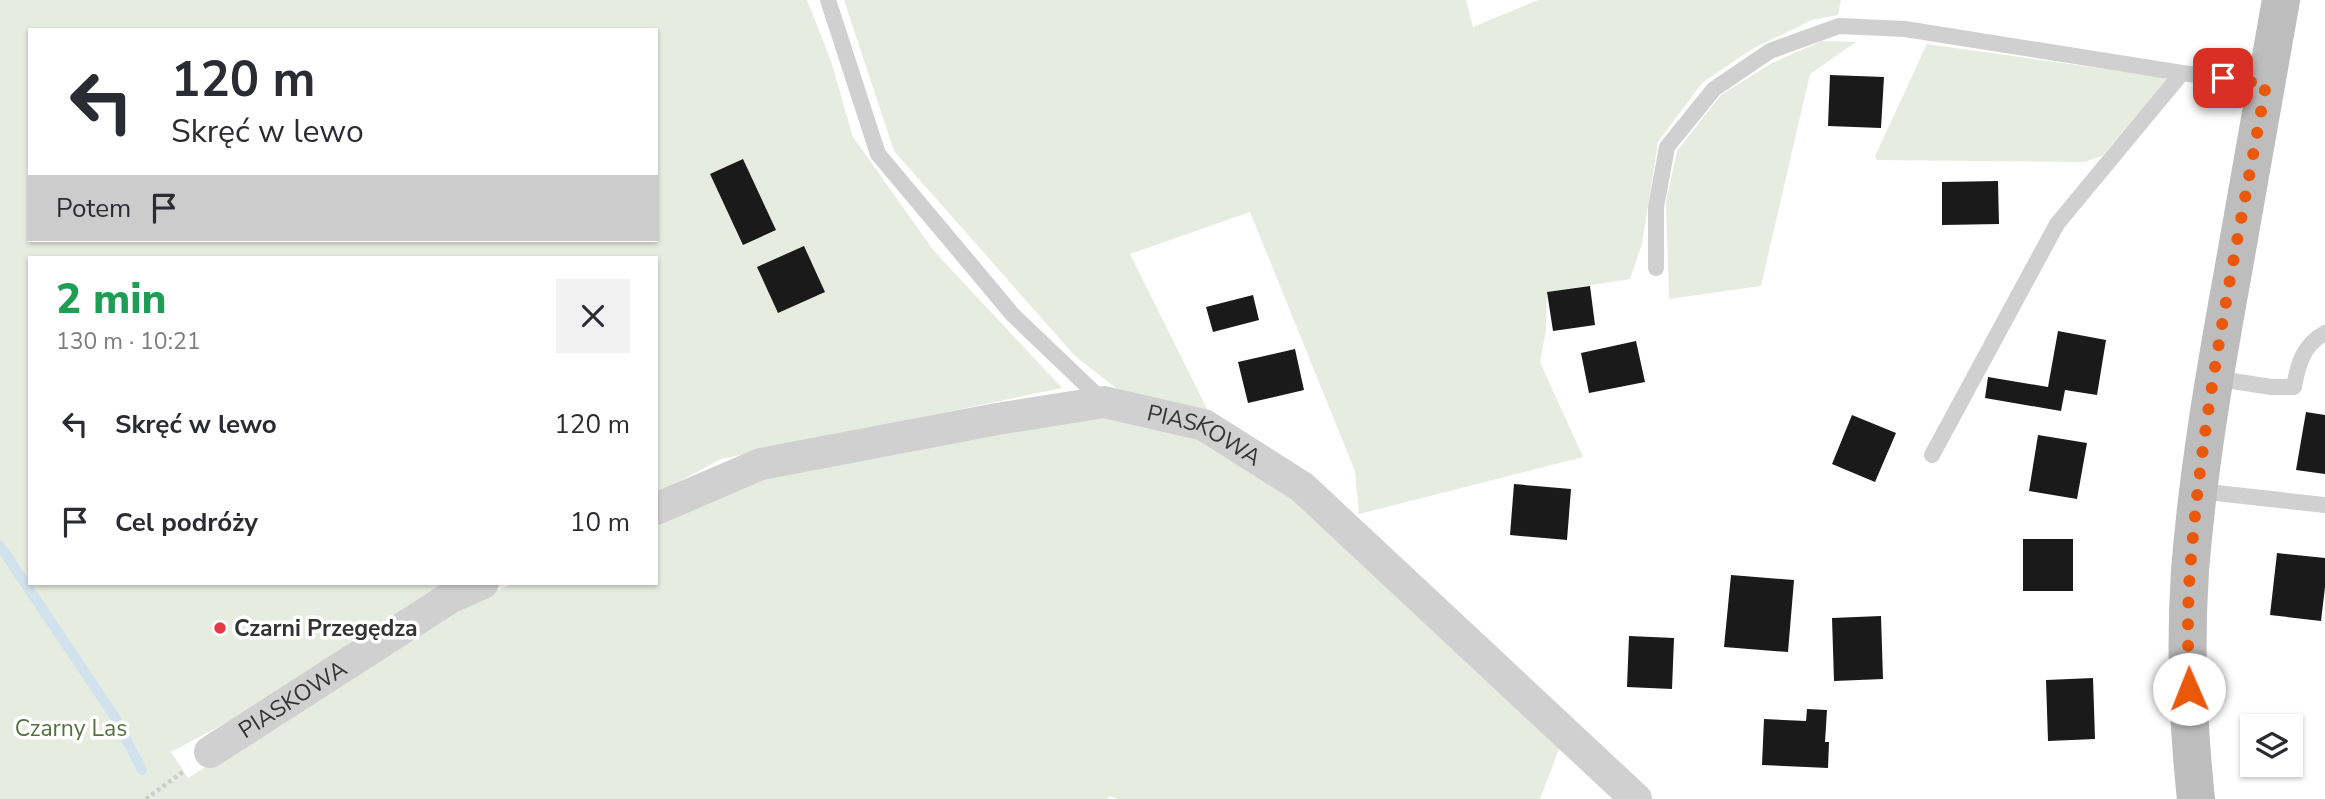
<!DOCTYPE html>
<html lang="pl">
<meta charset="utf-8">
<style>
:root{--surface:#fff;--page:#f2f2f3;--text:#2b2b33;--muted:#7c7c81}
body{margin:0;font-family:"Nunito Sans",sans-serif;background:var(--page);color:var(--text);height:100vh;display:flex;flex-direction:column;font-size:26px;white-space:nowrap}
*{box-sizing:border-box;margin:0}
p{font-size:23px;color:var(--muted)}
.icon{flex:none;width:38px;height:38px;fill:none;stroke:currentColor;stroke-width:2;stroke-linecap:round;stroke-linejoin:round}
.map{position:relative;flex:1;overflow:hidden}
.side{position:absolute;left:28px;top:256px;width:630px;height:329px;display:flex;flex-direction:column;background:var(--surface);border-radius:0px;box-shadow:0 2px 5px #0004}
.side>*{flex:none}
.guide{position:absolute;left:28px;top:28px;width:630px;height:214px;border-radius:0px;box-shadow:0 2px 5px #0004;background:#fff;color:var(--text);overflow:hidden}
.fabs{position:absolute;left:2240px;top:714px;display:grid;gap:14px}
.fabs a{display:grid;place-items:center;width:63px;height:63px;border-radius:0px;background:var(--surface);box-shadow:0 2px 5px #0004;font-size:35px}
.pin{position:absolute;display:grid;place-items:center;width:60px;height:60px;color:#fff;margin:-30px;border-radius:14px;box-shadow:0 4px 10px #0006}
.me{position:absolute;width:77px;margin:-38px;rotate:359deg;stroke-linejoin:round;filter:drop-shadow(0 0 5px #0008)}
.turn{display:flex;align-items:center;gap:24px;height:147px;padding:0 28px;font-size:32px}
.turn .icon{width:91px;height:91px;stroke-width:2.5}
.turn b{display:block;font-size:49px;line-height:60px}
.then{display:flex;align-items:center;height:66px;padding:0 28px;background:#0003;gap:14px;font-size:26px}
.round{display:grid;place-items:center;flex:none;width:74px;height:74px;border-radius:0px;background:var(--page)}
.summary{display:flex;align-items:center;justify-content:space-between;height:119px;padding:0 28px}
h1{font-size:42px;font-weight:800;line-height:52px;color:#1e9e55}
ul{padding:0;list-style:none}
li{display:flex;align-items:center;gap:21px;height:98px;padding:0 28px}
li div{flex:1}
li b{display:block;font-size:26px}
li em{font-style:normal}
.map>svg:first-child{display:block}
</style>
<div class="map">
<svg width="2325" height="799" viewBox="0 0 2325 799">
<rect width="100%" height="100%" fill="#fff"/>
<path fill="#e6ecdf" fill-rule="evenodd" d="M 0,0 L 807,0 L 831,61 L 853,137 L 934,251 L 1062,388 L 721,459 L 656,494 L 656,257 L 30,257 L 30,583 L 489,583 L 171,752 L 188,778 L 455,609 L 514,583 L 656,583 L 656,520 L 772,470 L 1101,415 L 1205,440 L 1299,502 L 1563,739 L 1540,799 L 1118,799 L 1109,796 L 1108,799 L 0,799 ZM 30,30 L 656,30 L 656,240 L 30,240 Z
M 844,0 L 1466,0 L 1473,27 L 1538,0 L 1841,0 L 1838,15 L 1812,20 L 1752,49 L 1702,83 L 1658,142 L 1642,244 L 1630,279 L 1547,292 L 1546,330 L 1540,362 L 1583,457 L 1359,514 L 1355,471 L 1250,212 L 1130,254 L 1209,413 L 1126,396 L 1075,356 L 894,151 Z
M 1822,41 L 1856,42 L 1810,74 L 1761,286 L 1669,299 L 1666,202 L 1677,151 L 1721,95 L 1772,63 Z
M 1927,44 L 2168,78 L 2102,156 L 2085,162 L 1877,160 L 1875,156 Z"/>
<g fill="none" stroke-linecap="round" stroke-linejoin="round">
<path stroke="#cfe2ee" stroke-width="10" d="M 0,546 L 113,714 L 142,770"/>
</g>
<path fill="#1a1a1a" d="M 1830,75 L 1884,77 L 1881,128 L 1828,126 Z
M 743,159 L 776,230 L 743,245 L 710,174 Z
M 1998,181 L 1999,224 L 1942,225 L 1942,182 Z
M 804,246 L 825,292 L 778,313 L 757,267 Z
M 1590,286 L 1595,325 L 1553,331 L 1547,292 Z
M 1253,295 L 1259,320 L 1213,332 L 1206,307 Z
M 2058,331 L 2106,340 L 2097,395 L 2065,390 L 2061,411 L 1985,398 L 1988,377 L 2048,387 Z
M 1636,341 L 1645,382 L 1589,393 L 1581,353 Z
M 1295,349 L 1304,390 L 1248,403 L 1238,362 Z
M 2306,412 L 2325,415 L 2325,474 L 2296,470 Z
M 1852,415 L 1896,433 L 1875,482 L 1832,464 Z
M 2038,435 L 2087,443 L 2077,499 L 2029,491 Z
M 1514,484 L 1571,489 L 1567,540 L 1510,535 Z
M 2023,539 L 2073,539 L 2073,591 L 2023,591 Z
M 2277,553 L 2325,558 L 2325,587 L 2321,621 L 2270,615 Z
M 1731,575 L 1794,580 L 1788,652 L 1724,647 Z
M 1881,616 L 1883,679 L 1834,681 L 1832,618 Z
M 1629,636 L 1674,638 L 1672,689 L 1627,687 Z
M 2093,678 L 2095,739 L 2048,741 L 2046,680 Z
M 1807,709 L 1827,710 L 1825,742 L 1829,742 L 1828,768 L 1762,765 L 1764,719 L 1806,721 Z"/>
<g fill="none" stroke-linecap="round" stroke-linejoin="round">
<path stroke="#cdcdcd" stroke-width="4.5" stroke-dasharray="3.5 3.5" stroke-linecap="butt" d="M 146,799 L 184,771"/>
<path stroke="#d0d0d0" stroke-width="16" d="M 828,0 L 878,154 L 1013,315 L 1104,402
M 1656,268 L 1656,207 L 1667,147 L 1714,89 L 1770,51 L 1839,26 L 1905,29 L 2182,73 L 2266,84
M 2214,378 L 2271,387 L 2294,387 C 2298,364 2303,345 2325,333
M 1932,455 L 2057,224 L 2182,73
M 2198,491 L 2325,505"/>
<g stroke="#d0d0d0" stroke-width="32">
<path id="s1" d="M 656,509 L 761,464 L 997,419 L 1104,402 L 1204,425 L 1302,487 L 1636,799"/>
<path id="s2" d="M 210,752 L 451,597 L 483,583"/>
</g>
<path stroke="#bdbdbd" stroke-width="38" d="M 2196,799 C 2188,724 2185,646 2190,571 C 2198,470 2215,371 2233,272 C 2249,181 2265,91 2281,0"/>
</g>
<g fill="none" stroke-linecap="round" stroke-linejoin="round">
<path stroke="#ea580c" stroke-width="12" stroke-dasharray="0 21.6" d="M 2189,689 C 2188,650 2187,611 2190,572 C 2202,408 2237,246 2266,84 L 2223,78"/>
</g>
<circle fill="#e63946" stroke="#fff" stroke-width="2.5" cx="220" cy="628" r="7"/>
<g text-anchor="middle" stroke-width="7" stroke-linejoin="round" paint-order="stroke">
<g font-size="23" fill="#333" stroke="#fff">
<text dy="8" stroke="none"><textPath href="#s1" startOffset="569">PIASKOWA</textPath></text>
<text dy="8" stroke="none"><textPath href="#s2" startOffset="98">PIASKOWA</textPath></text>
</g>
<g font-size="23" font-weight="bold" fill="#333" stroke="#fff" text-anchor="start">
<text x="234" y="636">Czarni Przegędza</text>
</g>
<g font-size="23" fill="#56703f" stroke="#fff">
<text x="71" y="736">Czarny Las</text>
</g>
</g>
</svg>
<div class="fabs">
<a><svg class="icon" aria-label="layers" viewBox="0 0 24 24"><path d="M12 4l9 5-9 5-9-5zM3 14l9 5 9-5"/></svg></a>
</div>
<div class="pin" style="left:2223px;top:78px;background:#d93025"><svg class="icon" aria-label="arrive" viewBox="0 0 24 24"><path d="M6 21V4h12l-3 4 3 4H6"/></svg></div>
<svg class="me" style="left:2189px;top:689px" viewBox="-20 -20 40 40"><circle r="19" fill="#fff"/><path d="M0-13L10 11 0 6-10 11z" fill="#ea580c"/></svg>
<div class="guide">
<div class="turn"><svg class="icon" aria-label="left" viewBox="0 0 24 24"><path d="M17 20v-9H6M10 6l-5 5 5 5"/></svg><div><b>120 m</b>Skręć w lewo</div></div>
<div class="then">Potem<svg class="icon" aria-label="arrive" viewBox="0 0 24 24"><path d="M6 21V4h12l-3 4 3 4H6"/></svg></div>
</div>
<section class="side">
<div class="summary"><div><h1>2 min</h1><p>130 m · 10:21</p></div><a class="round"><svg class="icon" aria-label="close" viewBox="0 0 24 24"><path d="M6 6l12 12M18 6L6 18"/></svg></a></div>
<ul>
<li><svg class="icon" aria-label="left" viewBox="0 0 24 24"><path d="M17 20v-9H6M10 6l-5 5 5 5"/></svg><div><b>Skręć w lewo</b></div><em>120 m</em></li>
<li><svg class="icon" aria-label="arrive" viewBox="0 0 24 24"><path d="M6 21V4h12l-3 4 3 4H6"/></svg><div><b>Cel podróży</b></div><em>10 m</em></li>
</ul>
</section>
</div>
